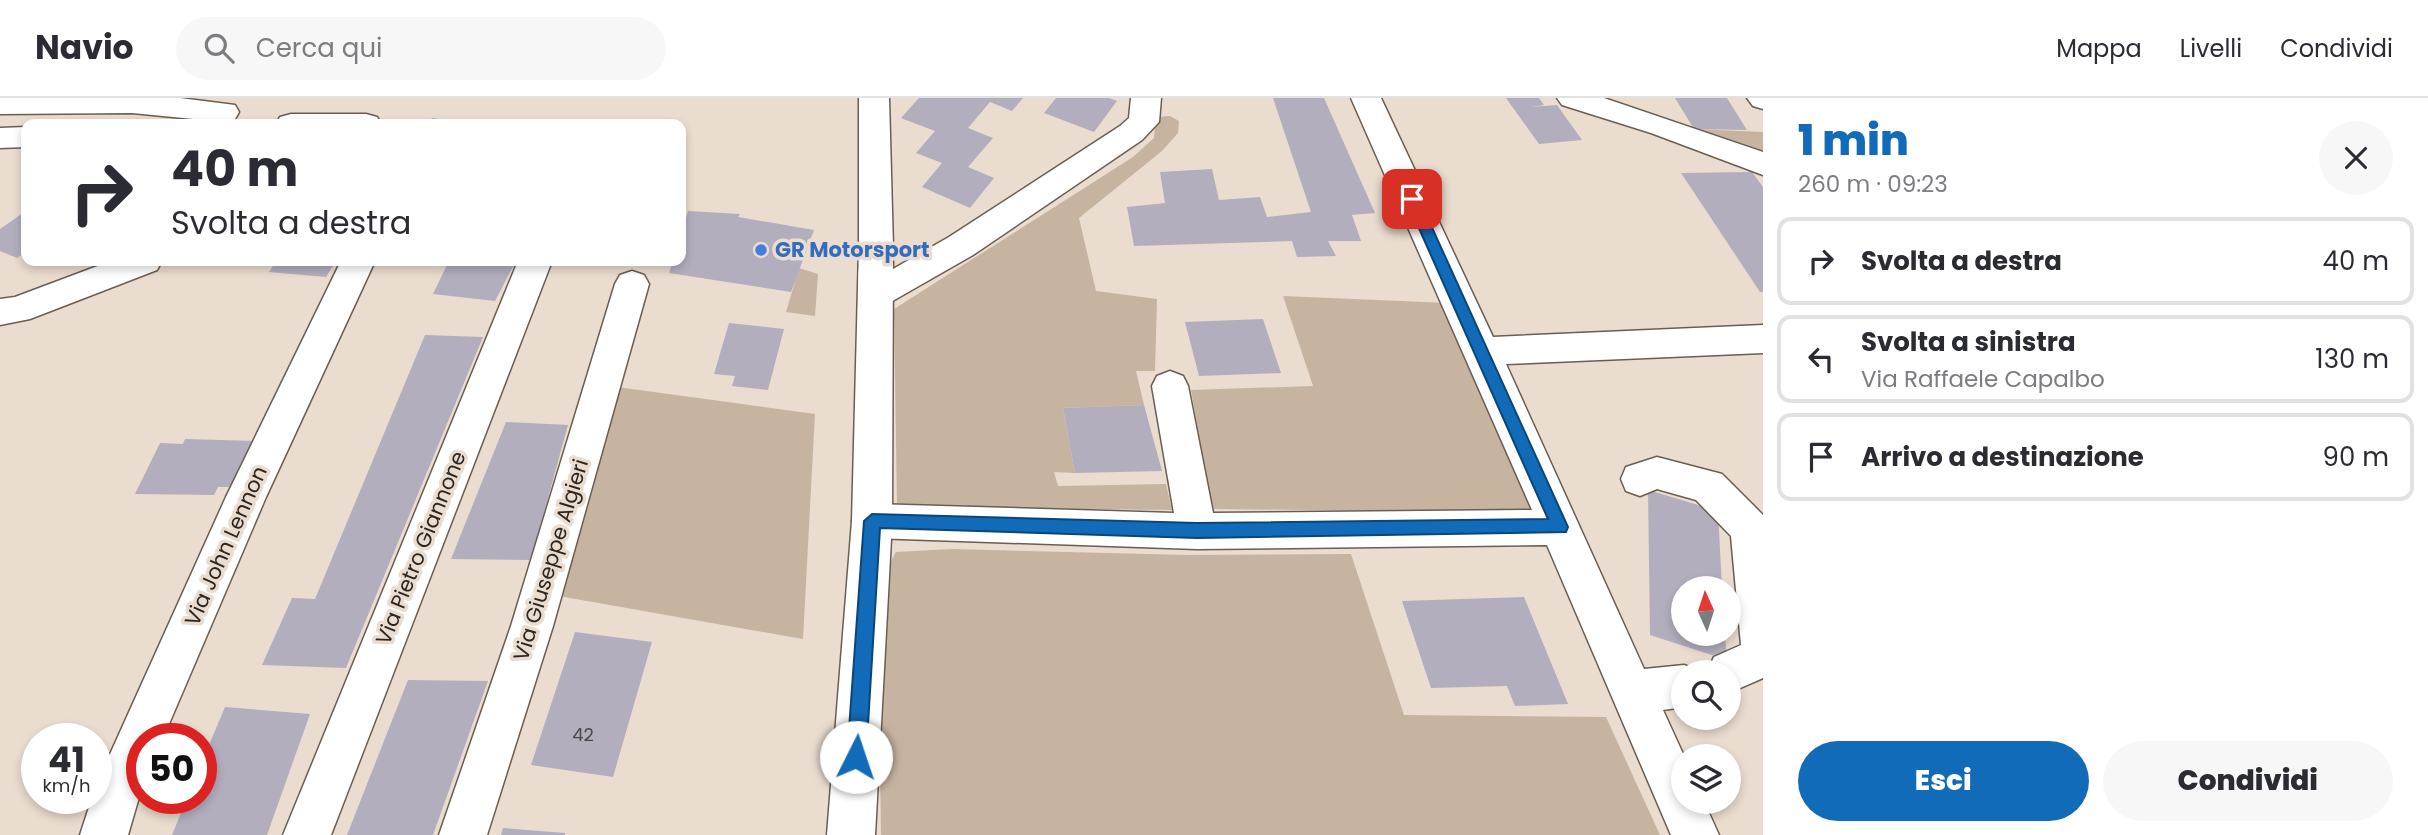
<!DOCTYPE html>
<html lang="it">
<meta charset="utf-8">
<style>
:root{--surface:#fff;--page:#f7f7f7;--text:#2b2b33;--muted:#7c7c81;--line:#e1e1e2;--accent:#116bb8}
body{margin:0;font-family:Poppins,sans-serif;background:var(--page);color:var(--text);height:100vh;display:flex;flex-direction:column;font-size:26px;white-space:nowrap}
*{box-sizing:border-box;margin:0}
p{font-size:23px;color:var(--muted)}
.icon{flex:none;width:38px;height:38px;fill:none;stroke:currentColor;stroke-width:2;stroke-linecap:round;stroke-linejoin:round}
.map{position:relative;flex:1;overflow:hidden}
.sheet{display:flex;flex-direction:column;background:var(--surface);width:665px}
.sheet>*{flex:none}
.guide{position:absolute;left:21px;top:21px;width:665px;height:147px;border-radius:14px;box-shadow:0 4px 10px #0003;background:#fff;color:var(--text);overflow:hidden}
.needle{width:46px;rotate:357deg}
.tools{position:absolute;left:1671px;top:478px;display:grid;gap:14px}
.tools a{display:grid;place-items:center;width:70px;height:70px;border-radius:50%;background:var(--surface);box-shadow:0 4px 10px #0003;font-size:35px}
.speed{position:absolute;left:21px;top:625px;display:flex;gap:14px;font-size:35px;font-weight:700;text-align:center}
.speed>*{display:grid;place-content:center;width:91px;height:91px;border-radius:50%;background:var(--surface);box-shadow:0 4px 10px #0003;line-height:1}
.speed small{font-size:18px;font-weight:400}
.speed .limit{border:10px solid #d22;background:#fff;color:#111}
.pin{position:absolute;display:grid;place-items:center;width:60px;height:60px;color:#fff;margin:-30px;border-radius:14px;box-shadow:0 4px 10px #0006}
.me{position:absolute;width:77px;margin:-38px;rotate:4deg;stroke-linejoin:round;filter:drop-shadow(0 0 5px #0008)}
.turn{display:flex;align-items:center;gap:24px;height:147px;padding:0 35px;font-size:32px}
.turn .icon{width:91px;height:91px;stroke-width:2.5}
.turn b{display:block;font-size:49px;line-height:60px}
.round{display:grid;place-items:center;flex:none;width:74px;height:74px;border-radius:37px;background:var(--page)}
.headline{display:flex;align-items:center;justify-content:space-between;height:119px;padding:0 35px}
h1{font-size:42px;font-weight:800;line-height:52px;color:var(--accent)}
.action{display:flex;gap:14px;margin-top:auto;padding:14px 35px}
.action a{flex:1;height:80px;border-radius:42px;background:var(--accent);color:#fff;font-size:28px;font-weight:800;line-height:80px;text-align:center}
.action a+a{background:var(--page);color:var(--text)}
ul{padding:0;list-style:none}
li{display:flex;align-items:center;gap:21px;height:88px;margin:0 14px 10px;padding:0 21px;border:4px solid var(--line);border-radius:14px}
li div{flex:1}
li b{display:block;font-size:26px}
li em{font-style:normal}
header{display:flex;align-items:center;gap:42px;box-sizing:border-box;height:98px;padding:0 35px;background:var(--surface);border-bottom:2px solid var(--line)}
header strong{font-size:33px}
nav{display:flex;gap:38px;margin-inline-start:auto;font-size:24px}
.search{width:490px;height:63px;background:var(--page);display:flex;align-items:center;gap:18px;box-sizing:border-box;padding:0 24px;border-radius:38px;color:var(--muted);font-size:26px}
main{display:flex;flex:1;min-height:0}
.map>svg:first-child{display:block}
</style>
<header>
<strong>Navio</strong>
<div class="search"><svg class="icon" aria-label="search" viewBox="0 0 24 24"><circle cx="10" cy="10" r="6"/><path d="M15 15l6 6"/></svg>Cerca qui</div>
<nav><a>Mappa</a><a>Livelli</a><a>Condividi</a></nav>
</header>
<main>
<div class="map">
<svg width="1763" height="737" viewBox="0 0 1763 737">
<rect width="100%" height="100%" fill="#eadccf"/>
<path fill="#c6b4a1" d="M 1170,18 L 1179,23 L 1178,35 L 1162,53 L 1079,120 L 1096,193 L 1157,201 L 1155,273 L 1136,273 L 1144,307 L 1063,310 L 1075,375 L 1054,374 L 1058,388 L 1166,386 L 1172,412 L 897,409 L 894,211 L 1133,59 L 1154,40 L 1156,19 Z
M 1694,31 L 1763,34 L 1763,60 Z
M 799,170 L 818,176 L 815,218 L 786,214 Z
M 1283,198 L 1447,205 L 1534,410 L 1486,414 L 1214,411 L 1210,401 L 1191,292 L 1313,288 Z
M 617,289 L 815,316 L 803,541 L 553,497 Z
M 952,451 L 1188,457 L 1351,456 L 1404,617 L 1606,619 L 1660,737 L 881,737 C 881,684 872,488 896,454 Z"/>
<path fill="#b2aebe" d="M 919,0 L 1023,0 L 1012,13 L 990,4 L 968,30 L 993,40 L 968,69 L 994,80 L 970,110 L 922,89 L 942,65 L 916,55 L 935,33 L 901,20 Z
M 1056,0 L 1109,0 L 1117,3 L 1094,34 L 1044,15 Z
M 1273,0 L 1324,0 L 1375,115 L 1352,117 L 1361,143 L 1328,143 L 1336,158 L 1297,159 L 1292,143 L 1134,148 L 1127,109 L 1165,105 L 1160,74 L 1212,71 L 1219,102 L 1260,99 L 1267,119 L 1311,114 Z
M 1506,0 L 1539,0 L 1544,7 L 1531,9 L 1557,7 L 1582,42 L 1539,46 Z
M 1675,0 L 1727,0 L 1747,32 L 1694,31 Z
M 432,20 L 462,25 L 462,26 L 429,26 Z
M 1752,74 L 1763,89 L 1763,194 L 1760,194 L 1681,75 Z
M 26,113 L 26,154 L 17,160 L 0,153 L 0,131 Z
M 688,113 L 740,116 L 738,119 L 814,132 L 791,194 L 669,175 L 673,163 L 681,163 L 681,138 Z
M 276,163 L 336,163 L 326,179 L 269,174 Z
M 449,163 L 516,163 L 495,203 L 433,196 Z
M 1263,221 L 1281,275 L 1199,278 L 1185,224 Z
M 729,225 L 784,231 L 768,292 L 732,288 L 735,278 L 714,276 Z
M 425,237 L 483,239 L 346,570 L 262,567 L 292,500 L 315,501 Z
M 1144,307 L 1162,373 L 1075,375 L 1063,310 Z
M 506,324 L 568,327 L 531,462 L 451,461 Z
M 185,341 L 257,343 L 236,389 L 218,389 L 214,397 L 135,396 L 160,345 L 183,346 Z
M 1648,392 L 1718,413 L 1722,490 L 1684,490 L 1684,536 L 1725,536 L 1727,562 L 1650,537 Z
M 1524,499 L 1568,606 L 1515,608 L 1507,588 L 1431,590 L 1402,503 Z
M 575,534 L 652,544 L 613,679 L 531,667 Z
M 408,582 L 488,583 L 433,737 L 347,737 Z
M 225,609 L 310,616 L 267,737 L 172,737 L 187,700 L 201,700 L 201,666 Z
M 503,730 L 565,735 L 565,737 L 501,737 Z"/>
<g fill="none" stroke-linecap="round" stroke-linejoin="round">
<g stroke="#6a5e52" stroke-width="3">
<path id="minor" d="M 0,0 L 180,0 L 235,7 L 239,14 L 235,21 L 224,24 L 132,15 L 0,16 Z
M 1131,0 L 1161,0 L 1159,24 L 1142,42 L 973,157 L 889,205 L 877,209 L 865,205 C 857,191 856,168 864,154 L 876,151 L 888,154 L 893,171 L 949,139 L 1120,28 L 1129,20 Z
M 1351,0 L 1381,0 L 1493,239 L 1763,227 L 1763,255 L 1506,266 L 1644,571 L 1684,567 L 1700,573 L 1684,574 L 1684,609 L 1663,612 L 1684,658 L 1684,704 L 1704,704 L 1719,737 L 1671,737 L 1547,447 L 1197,451 L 872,440 L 858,435 L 852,423 L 858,411 L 872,406 L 1174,415 L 1152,288 L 1157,278 L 1170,273 L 1183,278 L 1188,288 L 1213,415 L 1532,412 Z
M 1557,0 L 1604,0 L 1763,54 L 1763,77 L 1651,35 L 1562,7 Z
M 1747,0 L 1763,0 L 1763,11 L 1753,8 Z
M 291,16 L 366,16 L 377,19 L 381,26 L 276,26 L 280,19 Z
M 26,29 L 26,49 L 0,50 L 0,30 Z
M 111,163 L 162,163 L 157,172 L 30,221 L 0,227 L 0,201 L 15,199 Z
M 341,163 L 375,163 L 266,399 L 163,640 L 142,640 L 142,689 L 128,737 L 80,737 L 92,700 L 96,700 L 96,686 L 102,674 L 226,399 Z
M 518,163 L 552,163 L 331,737 L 283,737 Z
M 632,173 L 644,177 L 649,186 L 553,528 L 487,737 L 439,737 L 511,528 L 615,186 L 620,177 Z
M 1657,359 L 1722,376 L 1763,417 L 1763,580 L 1729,595 L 1729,574 L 1707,574 L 1714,559 L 1741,547 L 1731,438 L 1696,402 L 1657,391 L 1640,398 L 1626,393 L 1621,381 L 1626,369 Z"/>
</g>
<g stroke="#6a5e52" stroke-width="3">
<path id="major" d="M 859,0 L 889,0 L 893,150 L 892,423 L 875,737 L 827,737 L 852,423 L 859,150 Z"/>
</g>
<use href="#minor" fill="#fff" fill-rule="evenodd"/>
<use href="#major" fill="#fff" fill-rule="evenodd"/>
</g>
<path fill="#116bb8" stroke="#0b4678" stroke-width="2" d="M 1412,97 L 1419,101 L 1568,429 L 1566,434 L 1197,440 L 880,430 L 866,659 L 863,665 L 856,668 L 849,665 L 847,659 L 864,423 L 872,416 L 1197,425 L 1548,421 L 1406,101 Z"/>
<circle fill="#3f7fe0" stroke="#eadccf" stroke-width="2.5" cx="761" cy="152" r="7"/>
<g text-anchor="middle" stroke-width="7" stroke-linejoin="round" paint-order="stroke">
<g font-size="18" fill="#4d4848">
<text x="583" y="643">42</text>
</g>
<g font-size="21" font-weight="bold" fill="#366cbe" stroke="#eadccf" text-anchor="start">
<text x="775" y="159">GR Motorsport</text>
</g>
<g font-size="21" fill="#2b2621" stroke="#eadccf">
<text transform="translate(226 448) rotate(-66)" y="7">Via John Lennon</text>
<text transform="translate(421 450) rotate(-68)" y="7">Via Pietro Giannone</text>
<text transform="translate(551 462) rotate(-73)" y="7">Via Giuseppe Algieri</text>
</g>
</g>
</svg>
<div class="tools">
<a><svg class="needle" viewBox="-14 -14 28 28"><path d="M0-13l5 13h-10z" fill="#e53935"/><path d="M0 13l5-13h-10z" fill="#7c7c81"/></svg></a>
<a><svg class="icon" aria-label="search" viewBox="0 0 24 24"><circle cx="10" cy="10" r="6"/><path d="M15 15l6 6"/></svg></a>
<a><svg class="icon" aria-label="layers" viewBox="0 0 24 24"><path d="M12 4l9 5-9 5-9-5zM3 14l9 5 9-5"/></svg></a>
</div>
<div class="speed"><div>41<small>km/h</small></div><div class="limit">50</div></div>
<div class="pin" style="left:1412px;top:101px;background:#d93025"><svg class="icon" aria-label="arrive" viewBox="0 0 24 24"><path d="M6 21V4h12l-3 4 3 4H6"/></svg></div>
<svg class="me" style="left:856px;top:659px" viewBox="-20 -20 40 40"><circle r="19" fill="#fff"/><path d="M0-13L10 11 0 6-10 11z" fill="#116bb8"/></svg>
<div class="guide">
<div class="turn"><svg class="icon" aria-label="right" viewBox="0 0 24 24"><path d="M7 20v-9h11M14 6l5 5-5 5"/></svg><div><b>40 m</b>Svolta a destra</div></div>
</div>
</div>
<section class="sheet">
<div class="headline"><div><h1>1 min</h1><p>260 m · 09:23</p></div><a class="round"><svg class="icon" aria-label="close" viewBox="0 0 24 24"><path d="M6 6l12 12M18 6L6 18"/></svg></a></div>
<ul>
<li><svg class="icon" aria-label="right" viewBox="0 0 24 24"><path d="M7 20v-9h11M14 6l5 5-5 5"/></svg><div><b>Svolta a destra</b></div><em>40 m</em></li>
<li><svg class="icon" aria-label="left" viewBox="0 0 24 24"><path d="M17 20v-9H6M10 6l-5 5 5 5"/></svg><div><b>Svolta a sinistra</b><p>Via Raffaele Capalbo</p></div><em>130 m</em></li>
<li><svg class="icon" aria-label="arrive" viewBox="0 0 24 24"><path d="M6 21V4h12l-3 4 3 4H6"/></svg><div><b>Arrivo a destinazione</b></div><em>90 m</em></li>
</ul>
<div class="action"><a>Esci</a><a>Condividi</a></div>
</section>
</main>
